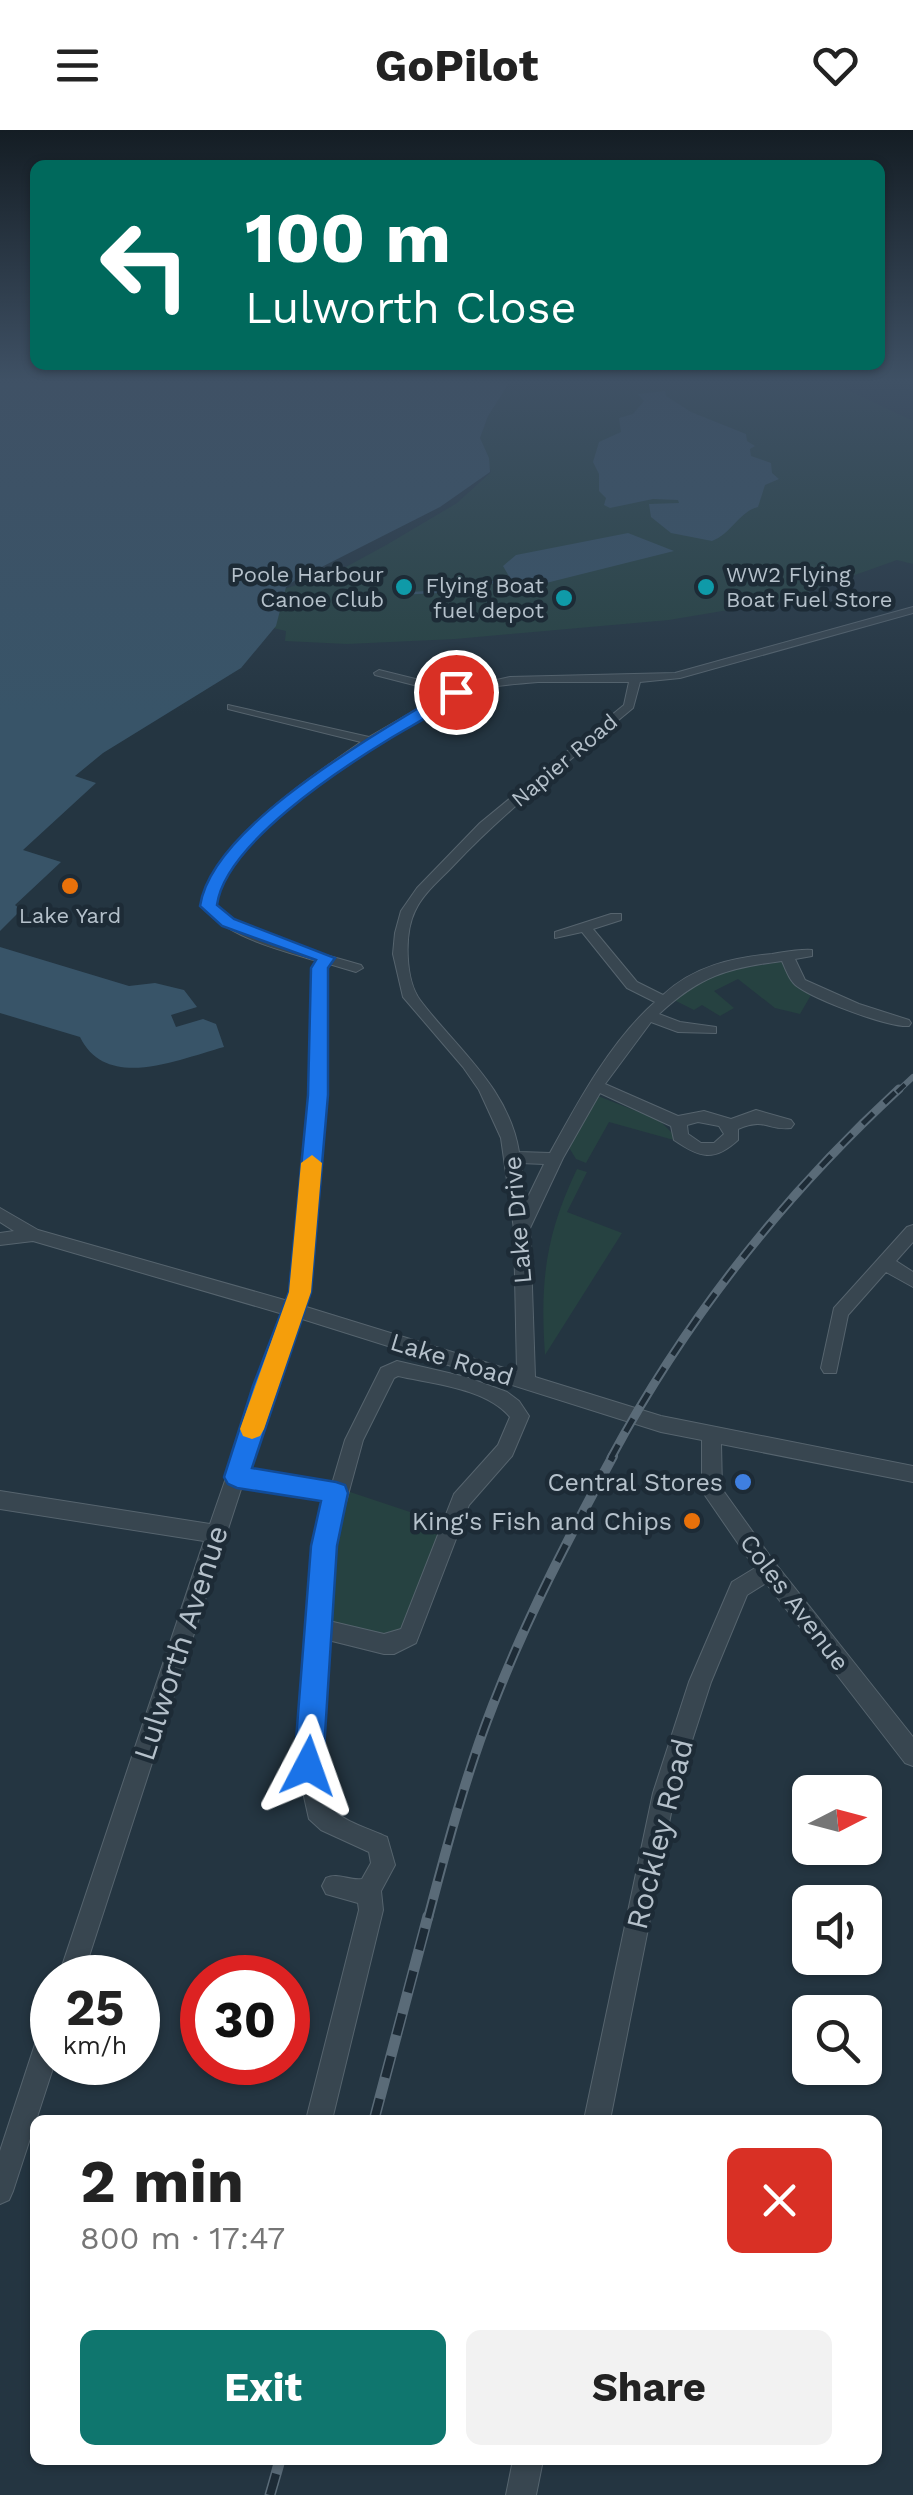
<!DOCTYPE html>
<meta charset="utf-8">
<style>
:root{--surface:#fff;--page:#f2f2f2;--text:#222;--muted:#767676;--accent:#0f766e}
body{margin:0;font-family:"Work Sans",sans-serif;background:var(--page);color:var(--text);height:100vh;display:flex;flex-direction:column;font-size:38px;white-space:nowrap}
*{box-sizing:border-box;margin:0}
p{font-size:32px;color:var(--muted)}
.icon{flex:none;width:55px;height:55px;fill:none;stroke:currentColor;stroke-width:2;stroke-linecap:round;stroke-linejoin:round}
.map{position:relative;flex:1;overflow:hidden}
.side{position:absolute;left:30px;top:1985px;width:852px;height:350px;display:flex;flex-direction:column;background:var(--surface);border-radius:15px;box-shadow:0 2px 8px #0004}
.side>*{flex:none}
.guide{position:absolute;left:30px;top:30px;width:855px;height:210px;border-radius:15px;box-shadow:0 2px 8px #0004;background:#00695c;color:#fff;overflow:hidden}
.needle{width:65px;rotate:84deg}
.controls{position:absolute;left:792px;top:1645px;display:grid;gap:20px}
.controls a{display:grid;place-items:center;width:90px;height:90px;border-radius:15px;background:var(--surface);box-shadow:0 2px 8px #0004;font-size:50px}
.speed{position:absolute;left:30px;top:1825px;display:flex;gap:20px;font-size:50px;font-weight:700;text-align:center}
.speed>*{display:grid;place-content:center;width:130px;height:130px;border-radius:50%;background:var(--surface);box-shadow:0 2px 8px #0004;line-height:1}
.speed small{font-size:25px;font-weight:400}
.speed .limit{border:15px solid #d22;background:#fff;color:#111}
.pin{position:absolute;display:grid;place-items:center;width:85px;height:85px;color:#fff;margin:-42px;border:5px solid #fff;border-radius:50%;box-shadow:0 2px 10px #0007}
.me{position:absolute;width:110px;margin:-55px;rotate:4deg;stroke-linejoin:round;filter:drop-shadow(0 0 8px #0008)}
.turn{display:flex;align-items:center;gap:35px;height:210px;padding:0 50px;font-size:45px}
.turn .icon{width:130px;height:130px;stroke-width:2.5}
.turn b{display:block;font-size:70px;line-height:85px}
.round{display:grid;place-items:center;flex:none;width:105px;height:105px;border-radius:15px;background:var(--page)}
.headline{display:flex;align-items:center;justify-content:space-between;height:170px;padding:0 50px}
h1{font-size:60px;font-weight:700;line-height:75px}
.button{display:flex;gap:20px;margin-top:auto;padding:20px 50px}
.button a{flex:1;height:115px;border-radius:15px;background:var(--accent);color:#fff;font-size:40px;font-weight:700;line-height:115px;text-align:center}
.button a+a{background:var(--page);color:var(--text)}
header{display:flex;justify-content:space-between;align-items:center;height:130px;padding:0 50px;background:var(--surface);font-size:45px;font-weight:700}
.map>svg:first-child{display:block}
</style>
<header><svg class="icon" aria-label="menu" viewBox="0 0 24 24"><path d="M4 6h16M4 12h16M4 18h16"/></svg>GoPilot<svg class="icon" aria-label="heart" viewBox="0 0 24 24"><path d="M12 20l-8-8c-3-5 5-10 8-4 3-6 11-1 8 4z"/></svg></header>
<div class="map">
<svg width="913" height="2365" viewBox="0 0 913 2365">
<rect width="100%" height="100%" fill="#243541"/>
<path fill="#264241" d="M 509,253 L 833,253 L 913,291 L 913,434 L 897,430 L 782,471 L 669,490 L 455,509 L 347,514 L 285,511 L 286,501 L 265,496 L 284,459 L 335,443 L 388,414 L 457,373 L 491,342 L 480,308 L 488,286 L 485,280 Z
M 780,832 L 786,834 L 794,855 L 811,865 L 800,884 L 775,878 L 738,849 L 714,861 L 734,878 L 720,886 L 702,875 L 694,880 L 672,869 L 718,842 Z
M 598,966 L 659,990 L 681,1012 L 609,992 L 586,1033 L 576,1029 L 568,1016 Z
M 577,1039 L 587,1042 L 567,1082 L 622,1103 L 545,1225 C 540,1152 545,1106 577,1039 Z
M 344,1360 L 449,1395 L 409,1495 L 389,1507 L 330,1491 C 314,1453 336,1399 344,1360 Z"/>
<path fill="#385468" d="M 0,253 L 509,253 L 488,286 L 480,308 L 489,328 L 490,342 L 440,377 L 294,451 L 286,457 L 276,496 L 241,538 L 103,623 L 75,646 L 96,653 L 23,720 L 61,732 L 15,775 L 21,780 L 0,801 Z
M 665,261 L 666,266 L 691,282 L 746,304 L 747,311 L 755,316 L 750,319 L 751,326 L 771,333 L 772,343 L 779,349 L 765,355 L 758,377 C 740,381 731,404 712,411 L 671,403 L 651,387 L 649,374 L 679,373 L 678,370 L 653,369 L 610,378 L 604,375 L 606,368 L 599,361 L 599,344 L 593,332 L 599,312 L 621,302 L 619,288 L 633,284 L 644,271 L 638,264 Z
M 628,403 L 674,421 L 538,455 L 513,453 L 503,436 L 516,425 Z
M 0,817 L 129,856 L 155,853 L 184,860 L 197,877 L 171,885 L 176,897 L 203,889 L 216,894 L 224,917 C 179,929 107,962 80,907 L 0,883 Z"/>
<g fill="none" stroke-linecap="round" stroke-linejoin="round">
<path stroke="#385468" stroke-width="2.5" d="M 301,447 L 309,451 L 317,447
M 413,463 L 454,461 L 503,450"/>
<g stroke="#56646e" stroke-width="2">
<path id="minor" d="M 913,477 L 913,483 L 680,548 L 640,552 L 633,578 C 572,629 509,677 454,735 C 441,749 423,763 415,781 C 404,803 405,850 420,870 C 456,918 509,958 519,1022 L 550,1023 C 579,970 611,911 655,872 L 627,858 L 582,802 L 555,808 L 555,802 L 611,784 L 621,784 L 621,790 L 593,799 L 637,852 L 663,865 C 694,836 732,828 772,824 C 785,822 799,819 812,820 L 812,826 L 795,829 L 805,850 L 859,874 L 909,890 L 911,893 L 909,896 C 889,898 816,870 798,857 C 790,852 786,840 782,831 C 727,838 700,846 659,884 L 680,892 L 716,897 L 716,903 L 678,902 L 651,892 L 605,954 L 678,986 L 704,981 L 731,989 L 756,980 L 791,990 L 794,994 L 791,998 C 767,1001 767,987 738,999 L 738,1010 C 714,1032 700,1028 674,1010 L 671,996 L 600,963 L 563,1028 L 530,1098 L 535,1247 L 661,1286 L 913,1336 L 913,1352 L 721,1314 L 722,1359 L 775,1433 L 913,1607 L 913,1636 L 905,1633 L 766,1453 L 747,1465 L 711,1552 L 675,1663 L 610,1990 L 584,1990 L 653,1663 L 689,1552 L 732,1452 L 755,1438 L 702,1361 L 702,1310 L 661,1302 L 299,1188 L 247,1340 L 332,1354 L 345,1310 L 381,1238 L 397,1231 L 466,1247 L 507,1262 L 519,1271 L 529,1286 L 512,1326 L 469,1375 L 416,1513 L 394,1524 L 384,1524 L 328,1510 C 325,1544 310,1656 332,1679 C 345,1692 370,1699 387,1707 L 395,1735 L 381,1761 L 383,1780 L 332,1990 L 306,1990 L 359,1780 L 358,1773 L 326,1764 L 322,1756 L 326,1748 C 338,1742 349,1751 362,1749 L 371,1733 L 369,1722 L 321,1700 L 309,1689 L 297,1635 L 314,1416 L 327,1370 L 242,1356 L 82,1848 L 58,1848 L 204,1411 L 0,1379 L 0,1361 L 210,1394 L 283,1184 L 33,1111 L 0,1115 L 0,1103 L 14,1101 L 0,1092 L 0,1078 L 38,1100 L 288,1171 L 291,1162 L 310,965 L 313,838 L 317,831 C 277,819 230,808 201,776 C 213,710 309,649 361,612 L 228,579 L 228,575 L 369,607 L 445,563 L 375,545 L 374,543 L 379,540 L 456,559 L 510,547 L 675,543 ZM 538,552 L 629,552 L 624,575 L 480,693 L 417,758 L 401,781 L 395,803 L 393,824 L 403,867 L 463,937 L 479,960 L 501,1008 L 514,1099 L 517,1242 L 303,1176 L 309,1162 L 326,965 L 327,838 L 329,834 L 356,842 L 363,838 L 361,835 C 313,820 253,811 215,775 C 216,765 218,755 223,746 C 256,692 403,584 461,564 C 486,556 512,554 538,552 ZM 698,992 L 719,996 L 724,1004 L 714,1013 L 701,1013 L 688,1004 L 687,995 ZM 521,1033 L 544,1034 L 526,1071 ZM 398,1246 C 433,1254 486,1258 510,1287 L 498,1315 L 454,1364 L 401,1499 L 384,1504 L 329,1491 L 334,1416 L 363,1310 L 394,1248 Z
M 913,1095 L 913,1112 L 896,1131 L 913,1142 L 913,1157 L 886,1142 L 848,1185 L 836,1243 L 824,1243 L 821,1238 L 834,1178 L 907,1097 Z
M 52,1889 L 52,1932 L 55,1932 L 13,2061 L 9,2070 L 0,2074 L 0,2021 L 39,1902 L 43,1893 Z
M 513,2330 L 543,2330 L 536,2365 L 506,2365 Z"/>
</g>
<use href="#minor" fill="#384650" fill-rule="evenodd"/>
<g stroke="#5a6b78" stroke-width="6">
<path id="rail-far3" d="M 897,962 L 913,947"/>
</g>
<g stroke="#5a6b78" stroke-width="9">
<path id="rail-far2" d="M 611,1328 C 686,1189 783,1066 899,959"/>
</g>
<g stroke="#5a6b78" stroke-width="10">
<path id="rail-far1" d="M 428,1788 C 447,1716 466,1644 493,1575 C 526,1489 569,1407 613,1326"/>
</g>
<g stroke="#5a6b78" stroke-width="11">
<path id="rail" d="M 374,1990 L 428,1786
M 270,2365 L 280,2330"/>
</g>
<use href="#rail-far3" stroke="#1d2b36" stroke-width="4" stroke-dasharray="11" stroke-linecap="butt"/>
<use href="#rail-far2" stroke="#1d2b36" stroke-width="5" stroke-dasharray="15" stroke-linecap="butt"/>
<use href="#rail-far1" stroke="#1d2b36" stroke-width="6" stroke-dasharray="19" stroke-linecap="butt"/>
<use href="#rail" stroke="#1d2b36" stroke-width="8" stroke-dasharray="22" stroke-linecap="butt"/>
</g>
<linearGradient id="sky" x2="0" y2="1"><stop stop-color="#141d24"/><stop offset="0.43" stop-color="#3f5165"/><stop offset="1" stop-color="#3f5165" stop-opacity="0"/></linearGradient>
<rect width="913" height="584" fill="url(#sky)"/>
<path fill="#1a73e8" stroke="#114b97" stroke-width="2.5" d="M 450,559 L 463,562 C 443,580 414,594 391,608 C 340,639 225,714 217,775 L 234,789 L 335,828 L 328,838 L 328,965 L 311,1162 L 252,1338 L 336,1352 L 345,1355 L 348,1363 L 337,1416 L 323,1636 L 319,1646 L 308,1650 L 298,1646 L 294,1636 L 311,1416 L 321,1371 L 237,1358 L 228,1354 L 224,1347 L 253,1256 L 289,1162 L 308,965 L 311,838 L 316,830 L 222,796 L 200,776 C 212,694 382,601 450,559 Z"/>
<path fill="#f59e0b" d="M 312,1025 L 322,1033 L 311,1162 L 264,1299 L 260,1306 L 252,1309 L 243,1306 L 240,1299 L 289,1162 L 301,1033 Z"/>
<g fill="#0f9aa8" stroke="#1d2b36" stroke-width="4">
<circle cx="404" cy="457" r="10"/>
<circle cx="706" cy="457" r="10"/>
<circle cx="564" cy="468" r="10"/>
</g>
<g fill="#e8710a" stroke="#1d2b36" stroke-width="4">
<circle cx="70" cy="756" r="10"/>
<circle cx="692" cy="1391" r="10"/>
</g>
<circle fill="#3f7fe0" stroke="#1d2b36" stroke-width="4" cx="743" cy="1352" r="10"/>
<g text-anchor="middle" stroke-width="9" stroke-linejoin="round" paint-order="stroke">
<g font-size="22" fill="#b5c1cb" stroke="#1d2b36" text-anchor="end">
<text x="384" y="452">Poole Harbour<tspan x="384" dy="25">Canoe Club</tspan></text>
<text x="726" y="452" text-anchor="start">WW2 Flying<tspan x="726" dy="25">Boat Fuel Store</tspan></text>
<text x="544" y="463">Flying Boat<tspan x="544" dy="25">fuel depot</tspan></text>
<text x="70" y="793" text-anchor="middle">Lake Yard</text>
</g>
<g font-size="22" fill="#b5c1cb" stroke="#1d2b36">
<text transform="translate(564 630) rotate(-40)" y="8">Napier Road</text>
</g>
<g font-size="25" fill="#b5c1cb" stroke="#1d2b36">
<text transform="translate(517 1090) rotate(-95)" y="9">Lake Drive</text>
<text transform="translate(452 1229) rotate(17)" y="9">Lake Road</text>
<text transform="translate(795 1472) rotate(53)" y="9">Coles Avenue</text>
</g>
<g font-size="25" fill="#b5c1cb" stroke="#1d2b36" text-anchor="end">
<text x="723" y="1361">Central Stores</text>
<text x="672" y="1400">King's Fish and Chips</text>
</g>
<g font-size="30" fill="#b5c1cb" stroke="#1d2b36">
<text transform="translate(181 1513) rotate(-72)" y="10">Lulworth Avenue</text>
<text transform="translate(660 1704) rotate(-76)" y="10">Rockley Road</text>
</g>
</g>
</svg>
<div class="controls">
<a><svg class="needle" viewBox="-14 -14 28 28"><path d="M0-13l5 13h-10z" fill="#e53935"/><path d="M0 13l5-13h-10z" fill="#767676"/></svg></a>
<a><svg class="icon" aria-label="sound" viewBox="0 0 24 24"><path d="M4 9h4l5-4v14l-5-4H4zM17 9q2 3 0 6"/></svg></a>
<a><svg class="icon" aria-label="search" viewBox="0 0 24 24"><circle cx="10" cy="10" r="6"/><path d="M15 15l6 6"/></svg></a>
</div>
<div class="speed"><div>25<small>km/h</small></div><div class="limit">30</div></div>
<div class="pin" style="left:456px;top:562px;background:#d93025"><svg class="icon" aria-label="arrive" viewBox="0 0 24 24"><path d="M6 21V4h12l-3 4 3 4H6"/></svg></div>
<svg class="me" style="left:308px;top:1636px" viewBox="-20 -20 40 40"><path d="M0-17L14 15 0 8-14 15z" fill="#1a73e8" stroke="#fff" stroke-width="4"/></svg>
<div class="guide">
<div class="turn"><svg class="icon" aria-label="left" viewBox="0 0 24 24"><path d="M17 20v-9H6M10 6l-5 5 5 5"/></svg><div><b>100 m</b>Lulworth Close</div></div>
</div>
<section class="side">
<div class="headline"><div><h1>2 min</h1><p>800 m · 17:47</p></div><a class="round" style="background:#d93025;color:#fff"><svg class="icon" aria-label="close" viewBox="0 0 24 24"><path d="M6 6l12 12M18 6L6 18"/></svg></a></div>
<div class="button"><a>Exit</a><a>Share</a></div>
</section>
</div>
